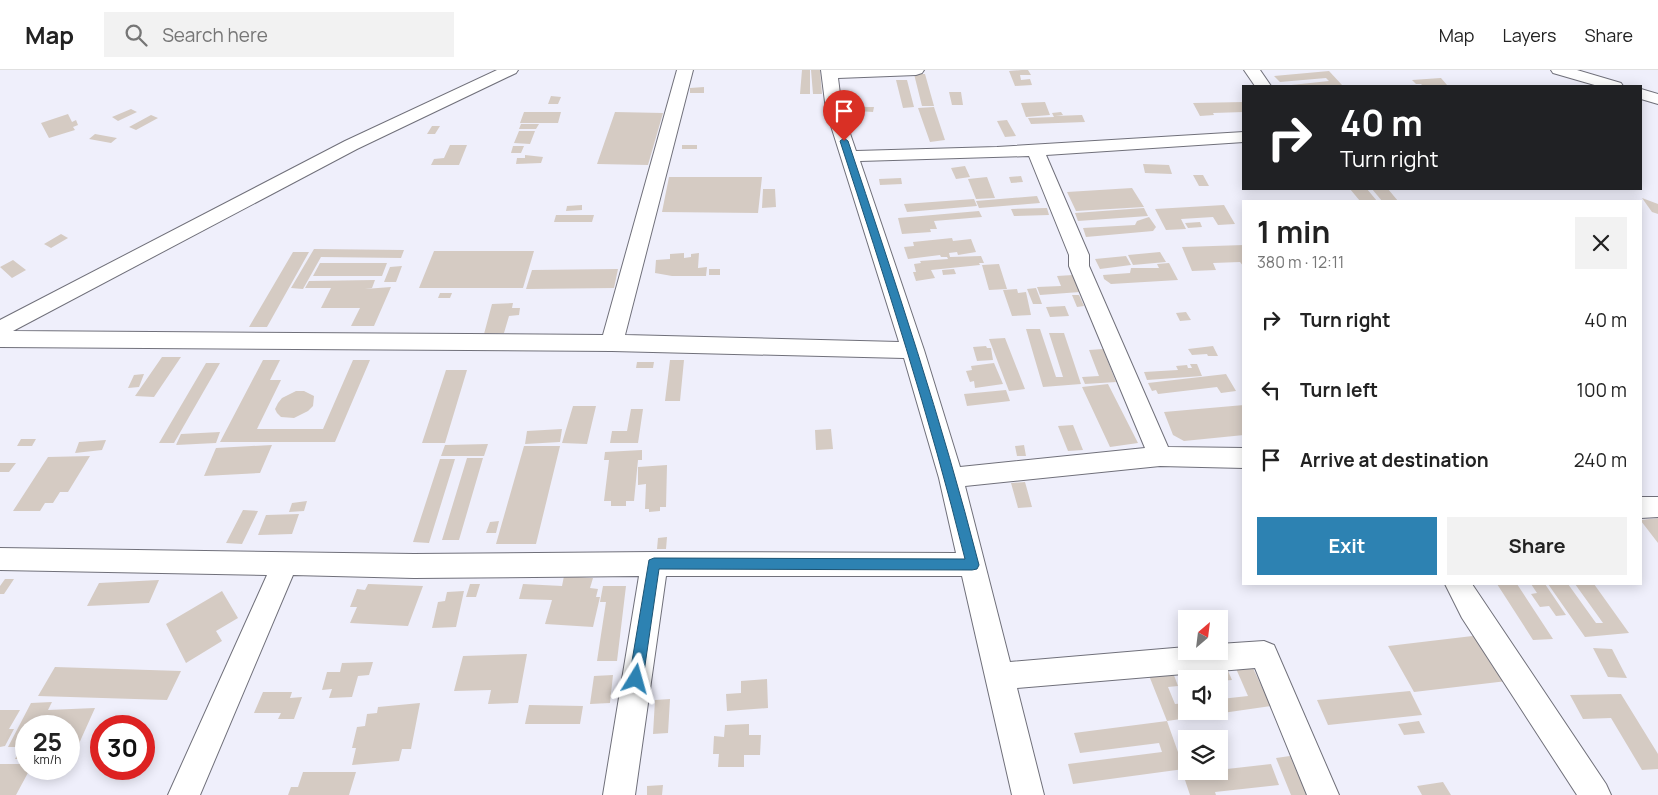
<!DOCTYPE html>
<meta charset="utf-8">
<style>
:root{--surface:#fff;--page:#f2f2f2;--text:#222;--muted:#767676;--line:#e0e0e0;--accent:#2d82b2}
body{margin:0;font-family:Manrope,sans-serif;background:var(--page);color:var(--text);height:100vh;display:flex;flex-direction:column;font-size:19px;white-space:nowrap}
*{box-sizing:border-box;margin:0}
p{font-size:16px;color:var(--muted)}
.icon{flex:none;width:28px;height:28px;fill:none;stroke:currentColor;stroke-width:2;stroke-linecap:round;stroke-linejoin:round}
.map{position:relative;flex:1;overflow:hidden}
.sheet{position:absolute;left:1242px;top:130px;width:400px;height:385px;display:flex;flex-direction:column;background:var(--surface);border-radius:0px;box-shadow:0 2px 12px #0003}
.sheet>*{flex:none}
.top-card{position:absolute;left:1242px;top:15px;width:400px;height:105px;border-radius:0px;box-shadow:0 2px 12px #0003;background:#202124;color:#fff;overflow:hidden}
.needle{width:32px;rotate:28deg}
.controls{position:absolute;left:1178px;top:540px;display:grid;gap:10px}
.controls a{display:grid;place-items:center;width:50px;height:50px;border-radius:0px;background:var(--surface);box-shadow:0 2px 12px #0003;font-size:25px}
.speed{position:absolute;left:15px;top:645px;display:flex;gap:10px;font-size:25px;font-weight:700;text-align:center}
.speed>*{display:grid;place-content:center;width:65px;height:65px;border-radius:50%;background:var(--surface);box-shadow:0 2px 12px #0003;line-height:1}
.speed small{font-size:12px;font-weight:400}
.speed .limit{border:8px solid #d22;background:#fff;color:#111}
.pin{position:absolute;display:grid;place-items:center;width:42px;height:42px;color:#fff;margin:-51px -21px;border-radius:50% 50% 50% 0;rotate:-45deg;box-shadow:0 0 5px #0007}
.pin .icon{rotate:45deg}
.me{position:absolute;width:55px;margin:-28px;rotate:8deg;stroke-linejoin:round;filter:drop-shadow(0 0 4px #0008)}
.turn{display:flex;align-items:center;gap:18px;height:105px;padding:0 15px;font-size:22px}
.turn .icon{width:65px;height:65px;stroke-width:2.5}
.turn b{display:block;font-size:35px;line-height:42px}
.round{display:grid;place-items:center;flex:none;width:52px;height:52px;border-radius:0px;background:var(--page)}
.head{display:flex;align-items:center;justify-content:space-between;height:85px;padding:0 15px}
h1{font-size:30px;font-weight:700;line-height:38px}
.primary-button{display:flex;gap:10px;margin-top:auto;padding:10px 15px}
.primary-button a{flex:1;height:58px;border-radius:0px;background:var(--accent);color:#fff;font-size:20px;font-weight:700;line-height:58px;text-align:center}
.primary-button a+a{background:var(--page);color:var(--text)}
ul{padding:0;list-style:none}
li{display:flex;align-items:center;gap:15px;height:70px;padding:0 15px}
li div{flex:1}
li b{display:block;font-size:19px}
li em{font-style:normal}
header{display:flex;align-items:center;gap:30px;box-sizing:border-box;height:70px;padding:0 25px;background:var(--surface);border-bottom:1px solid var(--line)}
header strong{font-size:24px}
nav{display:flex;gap:28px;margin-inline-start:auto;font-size:18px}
.search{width:350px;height:45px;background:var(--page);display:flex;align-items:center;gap:12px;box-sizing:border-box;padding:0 18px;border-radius:0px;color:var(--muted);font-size:19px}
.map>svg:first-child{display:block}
</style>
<header>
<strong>Map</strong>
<div class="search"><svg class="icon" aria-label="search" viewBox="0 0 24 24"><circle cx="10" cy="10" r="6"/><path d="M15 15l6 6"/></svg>Search here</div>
<nav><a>Map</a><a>Layers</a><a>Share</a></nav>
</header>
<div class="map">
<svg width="1658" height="725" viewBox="0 0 1658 725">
<rect width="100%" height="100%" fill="#efeffb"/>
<path fill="#d5cbc3" d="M 802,0 L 810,0 L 810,24 L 800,24 Z
M 811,0 L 820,0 L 822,24 L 813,24 Z
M 1022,0 L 1028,0 L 1031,5 L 1020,5 L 1021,10 L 1030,9 L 1032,15 L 1015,16 L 1009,1 Z
M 1329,1 L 1342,15 L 1282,16 L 1329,11 L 1326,8 L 1280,12 L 1274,6 Z
M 914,4 L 925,4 L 934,36 L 922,36 Z
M 1441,8 L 1447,15 L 1423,16 L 1421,14 L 1416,14 L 1412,10 Z
M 896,10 L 907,10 L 914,37 L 903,38 Z
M 704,17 L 704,23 L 690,23 L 690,18 Z
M 949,22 L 961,22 L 963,35 L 952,35 Z
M 551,26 L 561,27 L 558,34 L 548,34 Z
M 1045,32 L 1050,45 L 1026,47 L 1021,33 Z
M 1244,32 L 1244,42 L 1213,43 L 1214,45 L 1200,46 L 1193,33 Z
M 857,37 L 874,37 L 873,42 L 857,41 Z
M 934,37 L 945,70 L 930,72 L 918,38 Z
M 131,39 L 137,42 L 118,51 L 112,47 Z
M 524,42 L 561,42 L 558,53 L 520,53 Z
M 615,42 L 663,43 L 648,95 L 597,94 Z
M 1061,42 L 1063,45 L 1055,46 L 1082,45 L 1085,52 L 1031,54 L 1028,48 L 1054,47 L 1052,43 Z
M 68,44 L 72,52 L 76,50 L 78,55 L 73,57 L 75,60 L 49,68 L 41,53 Z
M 151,45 L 158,48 L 136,60 L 129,57 Z
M 1007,50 L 1016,66 L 1005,67 L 997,51 Z
M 521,54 L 539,54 L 536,59 L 519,59 Z
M 432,56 L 440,56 L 435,64 L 427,64 Z
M 519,61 L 535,61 L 530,74 L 514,73 Z
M 95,64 L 117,68 L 111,73 L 89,69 Z
M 450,75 L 467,75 L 459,95 L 431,95 L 434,89 L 444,88 Z
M 682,75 L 697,75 L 697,79 L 682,79 Z
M 513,76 L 524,76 L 521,83 L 511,83 Z
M 525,85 L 543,87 L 541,93 L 516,94 L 517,88 L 525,88 Z
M 1143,94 L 1169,95 L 1172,104 L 1145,103 Z
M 965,96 L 970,107 L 956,109 L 951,98 Z
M 1193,105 L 1203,105 L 1209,116 L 1199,116 Z
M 1021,106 L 1023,112 L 1011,113 L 1009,107 Z
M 669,107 L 762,107 L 758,143 L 662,142 Z
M 987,107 L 995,128 L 976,129 L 968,109 Z
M 901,108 L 902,114 L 880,115 L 879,109 Z
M 1132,118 L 1144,137 L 1076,141 L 1067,122 Z
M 763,119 L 775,119 L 776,137 L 762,138 Z
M 1350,119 L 1367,119 L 1377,131 L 1360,131 Z
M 1372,119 L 1388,119 L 1398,131 L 1382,131 Z
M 1037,126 L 1040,133 L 979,138 L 976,131 Z
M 1642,128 L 1658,134 L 1658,144 L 1652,142 Z
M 974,129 L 977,136 L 907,142 L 904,134 Z
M 582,135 L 582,140 L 566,141 L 567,136 Z
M 1224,135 L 1235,154 L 1218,155 L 1213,147 L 1181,149 L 1186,159 L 1166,160 L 1155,139 Z
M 1047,138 L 1049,145 L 1014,146 L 1011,139 Z
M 1144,138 L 1148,146 L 1078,151 L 1075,143 Z
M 979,141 L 982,147 L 934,151 L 937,159 L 930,159 L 931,162 L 902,164 L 898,148 Z
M 556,145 L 594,145 L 592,152 L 554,152 Z
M 1149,147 L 1156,157 L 1153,161 L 1086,167 L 1083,158 L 1135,155 L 1137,151 Z
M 1200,152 L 1202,157 L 1188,158 L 1185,153 Z
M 61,164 L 68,168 L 51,178 L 44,174 Z
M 952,168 L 953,171 L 971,169 L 976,182 L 958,185 L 957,182 L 949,183 L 950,187 L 981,186 L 984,193 L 979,193 L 980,195 L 931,200 L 935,208 L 916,211 L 913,202 L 916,202 L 914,194 L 921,193 L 920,191 L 948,189 L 947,187 L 941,187 L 940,185 L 908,189 L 904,177 L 914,176 L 913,172 Z
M 1244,175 L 1244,197 L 1240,192 L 1213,193 L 1216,200 L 1192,201 L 1182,177 Z
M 314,179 L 404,180 L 401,188 L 321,187 L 303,219 L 291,218 Z
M 434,181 L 534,181 L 523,218 L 419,218 Z
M 293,182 L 309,182 L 267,257 L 249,257 Z
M 1160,182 L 1166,192 L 1133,195 L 1128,185 Z
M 684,183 L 684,188 L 691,187 L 691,184 L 699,183 L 698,198 L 707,197 L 706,206 L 672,206 L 655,203 L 656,190 L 670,189 L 670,184 Z
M 1126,186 L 1131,195 L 1100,199 L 1095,189 Z
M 13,190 L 26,200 L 12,208 L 0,197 Z
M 320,193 L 387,193 L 382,206 L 313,206 Z
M 1169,193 L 1178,210 L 1111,214 L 1104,209 L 1103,205 L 1130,203 L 1131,198 L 1159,198 L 1157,194 Z
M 999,194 L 1007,219 L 989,220 L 982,195 Z
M 402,196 L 396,212 L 384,212 L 390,197 Z
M 618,199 L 614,218 L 526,219 L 532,200 Z
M 709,199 L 720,199 L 720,205 L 709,205 Z
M 954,199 L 956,204 L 943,205 L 942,200 Z
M 1073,205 L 1080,222 L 1040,225 L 1037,217 L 1061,216 L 1057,206 Z
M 375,210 L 372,218 L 365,219 L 391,217 L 374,256 L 351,256 L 360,238 L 321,238 L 331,218 L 305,218 L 309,211 Z
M 1036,218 L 1042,234 L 1033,234 L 1027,219 Z
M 1017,219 L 1018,223 L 1026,222 L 1031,245 L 1012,246 L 1003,220 Z
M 440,223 L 452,223 L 450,228 L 438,228 Z
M 1072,225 L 1079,225 L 1084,236 L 1077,237 Z
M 513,233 L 512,238 L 520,238 L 519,245 L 509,246 L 504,263 L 484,264 L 492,234 Z
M 1065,236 L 1069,246 L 1050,247 L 1046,237 Z
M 1186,242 L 1191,250 L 1180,251 L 1176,243 Z
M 1026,259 L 1040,259 L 1056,307 L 1063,307 L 1049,263 L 1064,263 L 1081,314 L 1043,317 Z
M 1005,268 L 1025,319 L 1009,321 L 989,269 Z
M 986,276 L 987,278 L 991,278 L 993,290 L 977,291 L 973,277 Z
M 1213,276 L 1218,286 L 1208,286 L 1207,284 L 1192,285 L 1188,279 Z
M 1103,279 L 1116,312 L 1085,314 L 1082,307 L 1099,306 L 1089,280 Z
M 162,287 L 181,287 L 154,327 L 135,326 Z
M 263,290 L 280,290 L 270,310 L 281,310 L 257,359 L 323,359 L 353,290 L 370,290 L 335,372 L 220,372 Z
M 670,290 L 684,290 L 680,331 L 665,331 Z
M 637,292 L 654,292 L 653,298 L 636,298 Z
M 206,293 L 220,293 L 174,373 L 159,373 Z
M 994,293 L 1003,314 L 975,318 L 974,311 L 970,312 L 966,301 L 972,300 L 971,296 Z
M 1190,294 L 1197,294 L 1202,306 L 1147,310 L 1144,302 L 1178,300 L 1176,296 L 1187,295 L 1188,298 L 1192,298 Z
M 446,300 L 467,300 L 445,373 L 422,373 Z
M 144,304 L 139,317 L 128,318 L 134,305 Z
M 1226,304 L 1236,321 L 1221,323 L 1217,317 L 1158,324 L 1156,320 L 1152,321 L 1148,313 Z
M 1108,314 L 1138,373 L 1110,377 L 1082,317 Z
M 1006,320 L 1010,331 L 967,336 L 964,324 Z
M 296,321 L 304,321 L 314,326 L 313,336 L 308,341 L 294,348 L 281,347 L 277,343 L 275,339 L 278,333 L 282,328 Z
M 1244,335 L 1244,365 L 1184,371 L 1173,365 L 1164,342 Z
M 573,336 L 596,336 L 587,374 L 562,373 Z
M 631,339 L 643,339 L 638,373 L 610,373 L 612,361 L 627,361 Z
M 1073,355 L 1083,380 L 1068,381 L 1058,356 Z
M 562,359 L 560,372 L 525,374 L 527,361 Z
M 831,359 L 833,379 L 816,380 L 815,360 Z
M 220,362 L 216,373 L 176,375 L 181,364 Z
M 21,369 L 36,369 L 32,376 L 17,376 Z
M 106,370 L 102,380 L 75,383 L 79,372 Z
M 488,374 L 484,386 L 441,386 L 445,375 Z
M 272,375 L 260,403 L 204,406 L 216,378 Z
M 1024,375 L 1026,386 L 1017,386 L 1015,376 Z
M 524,376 L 560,376 L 536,474 L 496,474 Z
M 642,380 L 642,390 L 638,390 L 634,431 L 626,431 L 626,436 L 611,436 L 611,431 L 604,431 L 609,390 L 604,390 L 605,382 Z
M 90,386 L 68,422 L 60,422 L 53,433 L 45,433 L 40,441 L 13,441 L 48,387 Z
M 467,388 L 483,388 L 459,470 L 442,470 Z
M 440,389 L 455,389 L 429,473 L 413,472 Z
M 0,393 L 16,393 L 9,402 L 0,402 Z
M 667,395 L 666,437 L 660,437 L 660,441 L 649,442 L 649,439 L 645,439 L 646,414 L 638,415 L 638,397 Z
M 1025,412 L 1032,437 L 1018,438 L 1011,413 Z
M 307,431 L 304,441 L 289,442 L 292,433 Z
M 243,440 L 258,441 L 242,474 L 226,473 Z
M 299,444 L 292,464 L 258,465 L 266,445 Z
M 1658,448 L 1658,473 L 1641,451 L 1641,450 Z
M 499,451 L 496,463 L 486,463 L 490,452 Z
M 667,467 L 666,479 L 657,479 L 658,468 Z
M 564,506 L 593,508 L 590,518 L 598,519 L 596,527 L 600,527 L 593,557 L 545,554 L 552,530 L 519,529 L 523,514 L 562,516 Z
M 5,509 L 14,509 L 4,524 L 0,524 L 0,516 Z
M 159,510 L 149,533 L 87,536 L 99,513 Z
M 368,514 L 423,516 L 408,556 L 350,553 L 357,537 L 350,537 L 357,519 L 365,520 Z
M 470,514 L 480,514 L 476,527 L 466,527 Z
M 1497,514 L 1517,514 L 1553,569 L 1533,570 Z
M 1531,514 L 1545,514 L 1566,545 L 1556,546 L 1549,536 L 1540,537 L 1531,524 L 1537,523 Z
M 1548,514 L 1568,514 L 1596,553 L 1603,553 L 1575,514 L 1594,514 L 1629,563 L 1585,567 Z
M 603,516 L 626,516 L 617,591 L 597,591 L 606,532 L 600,532 Z
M 222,521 L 238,548 L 216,561 L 222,571 L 186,593 L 166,554 Z
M 464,521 L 456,557 L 432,558 L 438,532 L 445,531 L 447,522 Z
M 1481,565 L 1493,585 L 1486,586 L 1493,597 L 1498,596 L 1507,611 L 1414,622 L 1388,576 Z
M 1593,578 L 1612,579 L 1627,608 L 1608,607 Z
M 527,584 L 518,633 L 488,634 L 491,620 L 454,621 L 463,586 Z
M 373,592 L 369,605 L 358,606 L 352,627 L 329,628 L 332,619 L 322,620 L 327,602 L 340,602 L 342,593 Z
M 1250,592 L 1271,636 L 1167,651 L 1148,603 L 1172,600 L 1178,616 L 1168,617 L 1175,634 L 1186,633 L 1186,641 L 1219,641 L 1219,623 L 1221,629 L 1248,626 L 1234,594 Z
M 1225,594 L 1232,610 L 1219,611 L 1219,609 L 1187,609 L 1183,600 Z
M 55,597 L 181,601 L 167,630 L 38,626 Z
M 613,605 L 610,633 L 590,634 L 594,606 Z
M 767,609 L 768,638 L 727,641 L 726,624 L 741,623 L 741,611 Z
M 1410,621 L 1422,645 L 1328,655 L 1317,630 Z
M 263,622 L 292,622 L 290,628 L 302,627 L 294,649 L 278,649 L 281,643 L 254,643 Z
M 1621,624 L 1658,684 L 1658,699 L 1642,700 L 1611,648 L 1583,649 L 1570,625 Z
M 670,629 L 668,663 L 653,664 L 655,630 Z
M 52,632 L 48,640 L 95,638 L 77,678 L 69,678 L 69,656 L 26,656 L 26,689 L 15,689 L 21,677 L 8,677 L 31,633 Z
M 420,633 L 411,679 L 402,679 L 399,691 L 352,695 L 356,678 L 352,678 L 357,657 L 365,656 L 367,644 L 377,643 L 378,637 Z
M 529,635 L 583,636 L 580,654 L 525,654 Z
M 0,640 L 20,640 L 9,659 L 14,659 L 5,676 L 0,677 Z
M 1167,651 L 1184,699 L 1073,714 L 1068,694 L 1162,682 L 1159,673 L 1080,683 L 1074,663 Z
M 1419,651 L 1425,663 L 1404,665 L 1398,654 Z
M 749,654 L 749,665 L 761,665 L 760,685 L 744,685 L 744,697 L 718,697 L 719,684 L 713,684 L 714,666 L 724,667 L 725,655 Z
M 1290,686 L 1307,725 L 1291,725 L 1276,688 Z
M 0,694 L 26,694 L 26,699 L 30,699 L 16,725 L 0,725 Z
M 1271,694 L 1279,715 L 1215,722 L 1216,725 L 1190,725 L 1183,704 Z
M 303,702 L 356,702 L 349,725 L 288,725 L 291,717 L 298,717 Z
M 1443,712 L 1451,725 L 1422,725 L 1417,716 Z
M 663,715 L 662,725 L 647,725 L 647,716 Z"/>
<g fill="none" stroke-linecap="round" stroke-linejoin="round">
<g stroke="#70707a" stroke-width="2">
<path id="minor" d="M 497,0 L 518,0 L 516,3 L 357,79 L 13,261 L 603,265 L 677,0 L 693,0 L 625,265 L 899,272 L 826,40 L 821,0 L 924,0 L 922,3 L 916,5 L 838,8 L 842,40 L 856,81 L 997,77 L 1244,62 L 1244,72 L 1046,85 L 1089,185 L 1089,196 L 1168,377 L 1244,378 L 1244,398 L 1160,396 L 965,416 L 1010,592 L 1186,577 L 1186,581 L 1219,581 L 1219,574 L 1264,571 L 1274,575 L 1339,725 L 1307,725 L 1255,598 L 1017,618 L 1044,725 L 1012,725 L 962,506 L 666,506 L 635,725 L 603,725 L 639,506 L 414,508 L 293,505 L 200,725 L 168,725 L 267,505 L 0,500 L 0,478 L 414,484 L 654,482 L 956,483 L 939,408 L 904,288 L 612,281 L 0,277 L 0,250 L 345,71 ZM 1029,86 L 1069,185 L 1069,196 L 1145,378 L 960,397 L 924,280 L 860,91 Z
M 1244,0 L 1260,0 L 1271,16 L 1255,16 Z
M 1551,0 L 1577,0 L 1621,13 L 1623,16 L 1598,16 L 1553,3 Z
M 1641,19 L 1658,24 L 1658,34 L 1641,29 Z
M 1641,427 L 1658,427 L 1658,447 L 1641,448 Z
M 1445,514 L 1472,514 L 1606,714 L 1611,725 L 1577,725 L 1462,548 Z"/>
</g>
<use href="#minor" fill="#fff" fill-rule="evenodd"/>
</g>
<path fill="#2d82b2" stroke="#1d5474" d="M 844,68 L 848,71 C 895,211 942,351 979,495 L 977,499 L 972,500 L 659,499 L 643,609 L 641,614 L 636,616 L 631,614 L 629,609 L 649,490 L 654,488 L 965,489 C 930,347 885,209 840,71 Z"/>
</svg>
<div class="controls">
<a><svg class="needle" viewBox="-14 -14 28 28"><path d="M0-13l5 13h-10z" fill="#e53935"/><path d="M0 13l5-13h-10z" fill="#767676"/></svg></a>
<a><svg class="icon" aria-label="sound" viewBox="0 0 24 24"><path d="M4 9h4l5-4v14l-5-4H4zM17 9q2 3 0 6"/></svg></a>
<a><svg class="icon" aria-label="layers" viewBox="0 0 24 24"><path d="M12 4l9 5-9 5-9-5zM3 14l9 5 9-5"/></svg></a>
</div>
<div class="speed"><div>25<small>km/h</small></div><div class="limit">30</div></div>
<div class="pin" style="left:844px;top:71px;background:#d93025"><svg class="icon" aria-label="arrive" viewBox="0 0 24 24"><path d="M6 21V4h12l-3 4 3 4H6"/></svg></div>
<svg class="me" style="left:636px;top:609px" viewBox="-20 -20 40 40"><path d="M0-17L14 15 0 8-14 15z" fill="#2d82b2" stroke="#fff" stroke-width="4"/></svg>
<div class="top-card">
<div class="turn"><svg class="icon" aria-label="right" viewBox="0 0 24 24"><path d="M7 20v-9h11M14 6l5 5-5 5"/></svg><div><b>40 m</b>Turn right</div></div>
</div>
<section class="sheet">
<div class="head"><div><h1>1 min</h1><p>380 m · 12:11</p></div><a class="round"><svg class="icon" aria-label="close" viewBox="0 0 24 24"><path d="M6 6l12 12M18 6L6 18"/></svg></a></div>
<ul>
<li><svg class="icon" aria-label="right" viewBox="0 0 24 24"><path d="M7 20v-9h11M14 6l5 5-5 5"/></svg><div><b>Turn right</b></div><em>40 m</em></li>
<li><svg class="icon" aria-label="left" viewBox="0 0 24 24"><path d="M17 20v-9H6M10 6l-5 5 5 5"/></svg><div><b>Turn left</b></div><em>100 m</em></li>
<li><svg class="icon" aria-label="arrive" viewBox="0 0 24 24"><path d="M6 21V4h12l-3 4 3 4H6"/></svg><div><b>Arrive at destination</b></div><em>240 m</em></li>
</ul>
<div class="primary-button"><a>Exit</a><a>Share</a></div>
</section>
</div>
